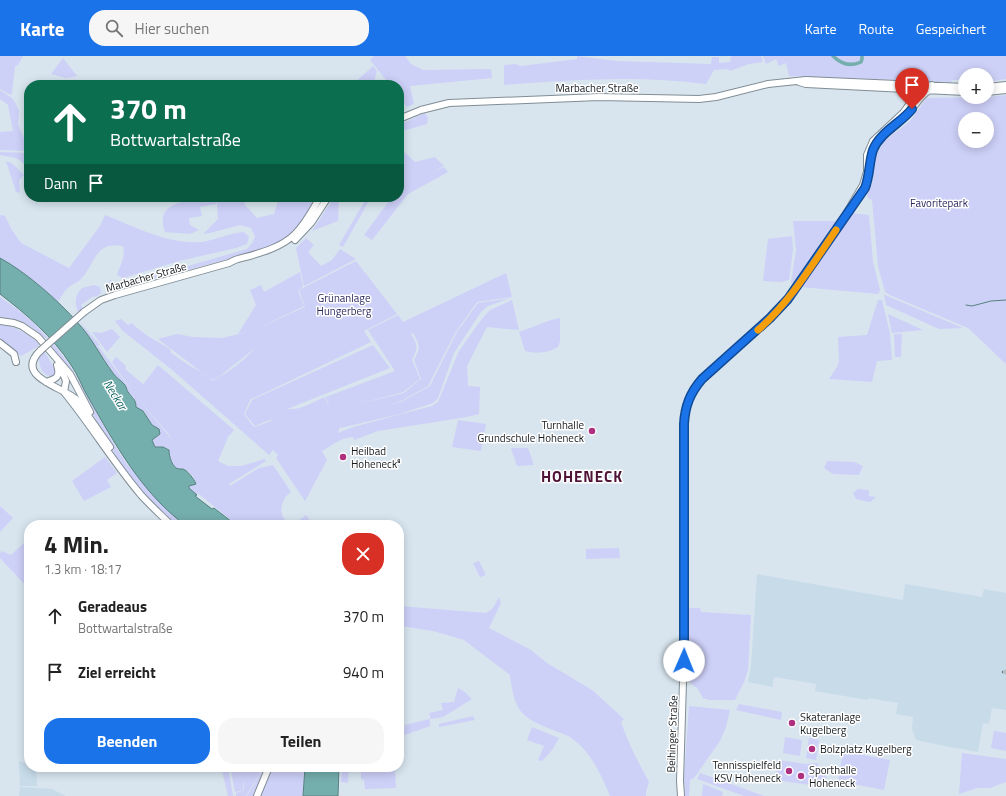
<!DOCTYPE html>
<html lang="de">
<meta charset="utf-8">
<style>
:root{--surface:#fff;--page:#f6f6f6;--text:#222;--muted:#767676;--accent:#1a73e8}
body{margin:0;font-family:"Titillium Web",sans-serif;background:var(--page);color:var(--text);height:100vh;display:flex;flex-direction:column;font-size:15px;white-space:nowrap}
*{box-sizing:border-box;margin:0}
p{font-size:13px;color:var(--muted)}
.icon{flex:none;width:22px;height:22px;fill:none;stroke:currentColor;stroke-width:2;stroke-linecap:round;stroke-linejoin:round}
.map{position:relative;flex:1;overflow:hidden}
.side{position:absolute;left:24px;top:464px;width:380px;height:252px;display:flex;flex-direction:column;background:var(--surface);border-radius:16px;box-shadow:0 2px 10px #0003}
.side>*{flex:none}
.guide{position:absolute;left:24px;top:24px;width:380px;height:122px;border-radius:16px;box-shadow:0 2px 10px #0003;background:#0b6e4f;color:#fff;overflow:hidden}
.tools{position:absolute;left:958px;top:12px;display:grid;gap:8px}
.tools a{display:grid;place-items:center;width:36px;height:36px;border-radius:50%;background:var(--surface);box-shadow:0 2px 10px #0003;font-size:20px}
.pin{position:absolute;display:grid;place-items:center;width:34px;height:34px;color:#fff;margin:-41px -17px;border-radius:50% 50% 50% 0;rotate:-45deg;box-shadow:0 0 4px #0007}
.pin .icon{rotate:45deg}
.me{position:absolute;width:44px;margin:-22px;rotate:1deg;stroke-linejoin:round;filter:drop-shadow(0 0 3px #0008)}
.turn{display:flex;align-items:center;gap:14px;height:84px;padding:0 20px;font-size:18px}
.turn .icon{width:52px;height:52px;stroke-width:2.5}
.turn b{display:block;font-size:28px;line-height:34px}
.then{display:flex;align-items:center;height:38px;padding:0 20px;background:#0003;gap:8px;font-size:15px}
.round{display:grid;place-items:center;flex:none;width:42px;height:42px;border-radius:16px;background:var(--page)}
.overview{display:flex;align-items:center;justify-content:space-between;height:68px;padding:0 20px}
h1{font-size:24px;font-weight:700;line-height:30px}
.primary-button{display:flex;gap:8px;margin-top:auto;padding:8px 20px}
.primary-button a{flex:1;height:46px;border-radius:16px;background:var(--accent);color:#fff;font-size:16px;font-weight:700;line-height:46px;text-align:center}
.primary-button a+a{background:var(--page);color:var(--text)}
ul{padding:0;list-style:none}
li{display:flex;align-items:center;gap:12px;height:56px;padding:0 20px}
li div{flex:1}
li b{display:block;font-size:15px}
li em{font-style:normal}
header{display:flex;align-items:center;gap:24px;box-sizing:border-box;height:56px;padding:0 20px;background:var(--accent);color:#fff}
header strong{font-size:19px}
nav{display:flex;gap:22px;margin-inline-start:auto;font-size:14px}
.search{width:280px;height:36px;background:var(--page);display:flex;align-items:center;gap:10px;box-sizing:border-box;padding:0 14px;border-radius:16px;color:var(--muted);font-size:15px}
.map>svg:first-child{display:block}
</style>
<header>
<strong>Karte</strong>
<div class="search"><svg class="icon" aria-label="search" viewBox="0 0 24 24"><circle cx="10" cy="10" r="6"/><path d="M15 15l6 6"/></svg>Hier suchen</div>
<nav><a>Karte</a><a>Route</a><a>Gespeichert</a></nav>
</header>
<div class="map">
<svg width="1006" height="740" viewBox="0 0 1006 740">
<rect width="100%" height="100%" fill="#d8e5ef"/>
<path fill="#c7dbe9" d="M 757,518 L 903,544 L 905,528 L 982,541 L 984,533 L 1006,537 L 1006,654 L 992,652 L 989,668 L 983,667 L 978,696 L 945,690 L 916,684 L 912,673 L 913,661 L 896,658 L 898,647 L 868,642 L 868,644 L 815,635 L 816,628 L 775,621 L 773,624 L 773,631 L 748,626 L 751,610 Z
M 19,705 L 29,709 L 29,711 L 36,711 L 37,730 L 20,730 Z
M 20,731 L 52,733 L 66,740 L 19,740 Z"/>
<path fill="#cdd0f7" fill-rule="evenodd" d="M 0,0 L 23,0 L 18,9 L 15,10 L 12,37 L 11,39 L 0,33 Z
M 374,0 L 405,0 L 411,8 L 423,14 L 491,13 L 492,22 L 410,30 L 414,48 L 407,51 L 399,41 L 399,29 L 390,29 L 370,4 Z
M 577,0 L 617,5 L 711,8 L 712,1 L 719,1 L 719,7 L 730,6 L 731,0 L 761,0 L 763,6 L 749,8 L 730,15 L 728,13 L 714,14 L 706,28 C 637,19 573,24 504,29 L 504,9 L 515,8 L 521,10 L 577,3 Z
M 763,0 L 1006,0 L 1006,23 L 987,26 L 987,19 L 965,19 L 965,24 L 951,24 L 952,26 L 915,25 L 915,23 L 907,22 L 905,24 L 789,20 L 786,7 L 779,10 L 776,3 L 766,8 Z
M 63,2 L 77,20 L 66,22 L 51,18 Z
M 373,10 L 377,15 L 373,29 L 352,29 Z
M 0,34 L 12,42 L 15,46 L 19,55 L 18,68 L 21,76 L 29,93 L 28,95 L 0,94 L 0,76 L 13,75 L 8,49 L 0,43 Z
M 1006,39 L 1006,308 L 968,272 L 892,240 L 885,236 L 878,210 L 872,144 L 868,142 L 867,138 L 872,128 L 876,100 L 883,86 L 910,65 L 927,42 L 987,41 ZM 965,63 L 987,63 L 987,85 L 965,85 Z
M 425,57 L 428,62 L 427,68 L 399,76 L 399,69 Z
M 401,93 L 415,106 L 435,101 L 444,110 L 430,117 L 444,111 L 448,116 L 408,138 L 372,184 L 364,179 L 392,141 L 399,141 L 399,131 L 402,127 L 399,115 L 399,94 Z
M 0,96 L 29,97 L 29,119 L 26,116 L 28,114 C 21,100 14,102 0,99 Z
M 6,105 L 13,108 L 24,119 L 19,124 L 20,137 L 16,136 Z
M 208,141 L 219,141 L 216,148 L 200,151 L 202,160 L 189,162 L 190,169 L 199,174 L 190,178 L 165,176 C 154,145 187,145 208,141 Z
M 219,141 L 241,141 L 246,150 L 257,162 L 274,158 L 278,145 L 275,141 L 317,141 L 296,175 L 284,186 L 255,196 L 123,231 L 116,231 L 109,227 L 110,224 L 122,229 L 247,193 L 253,186 L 255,180 L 251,172 L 240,169 L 210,177 L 203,178 L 218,163 L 217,148 Z
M 334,141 L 339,141 L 338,165 L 312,175 Z
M 367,141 L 371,141 L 343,191 L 339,189 Z
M 851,157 L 869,159 L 873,206 L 880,234 L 878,238 L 801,231 Z
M 0,159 L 5,160 L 12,174 L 21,187 L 69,212 L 100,170 L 105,159 C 136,171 168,189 202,186 C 216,184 229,177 244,176 L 249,181 L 247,188 L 236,192 L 179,205 L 123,222 L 117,219 C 120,209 126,201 123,190 C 94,185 96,208 80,224 C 77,227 72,228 69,231 C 64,235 61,241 58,246 L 11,208 L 0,202 Z
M 793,165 L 836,165 L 793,228 L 791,227 L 796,194 Z
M 792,180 L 793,194 L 789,224 L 781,226 L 763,225 L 768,183 Z
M 306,182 L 314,189 L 308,196 L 321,210 L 332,204 L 340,193 L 356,203 L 304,230 L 296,192 Z
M 356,205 L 397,258 L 364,275 L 371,286 L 252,343 L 251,342 L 244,358 L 252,369 L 255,371 L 271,365 L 272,363 L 255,370 L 245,358 L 252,344 L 373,289 L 390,312 L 287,353 C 300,355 313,346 325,341 L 330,355 L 326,341 L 395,315 L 368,274 L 398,259 L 403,266 L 506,217 L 512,241 L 477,246 L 455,277 L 428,330 L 401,345 L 388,349 L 401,346 L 430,330 L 457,276 L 478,247 L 511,242 L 488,250 L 481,256 L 454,297 L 438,342 L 433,347 L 400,358 L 340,372 L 344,360 L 348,359 L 344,360 L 338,377 L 353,371 L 432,350 L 438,346 L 459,295 L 481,264 L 490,254 L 512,244 L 519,274 L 487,271 L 467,310 L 468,330 L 480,331 L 479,358 L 467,361 L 378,375 L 354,384 L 353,381 C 339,382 333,389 322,395 L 327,404 L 305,445 L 276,402 L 278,399 L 273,394 L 269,399 L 171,313 L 123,275 L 115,265 L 121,263 L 128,269 L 132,267 C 142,278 157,285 170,293 L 171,297 L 190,310 L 205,318 L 212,325 C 228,317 244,305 255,292 L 220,320 L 212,324 L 158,283 L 177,278 L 193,281 L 222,282 L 252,275 L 305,251 L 299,234 L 298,235 L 304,250 L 252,275 L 238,278 L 256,249 L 250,234 L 261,229 L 264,236 L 300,216 L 303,230 L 299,234 ZM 413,277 C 420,289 421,291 414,304 L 421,323 L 404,337 L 354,349 L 403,336 L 420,323 L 412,304 C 418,291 418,290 411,278 Z
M 94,229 L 100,231 L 101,237 L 98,240 L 92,241 L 81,249 L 83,252 L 78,256 C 74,246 75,239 82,232 Z
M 884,239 L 885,239 L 963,272 L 939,273 L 886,249 Z
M 0,241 C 18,253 34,266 48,282 L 46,283 C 29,269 23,263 0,261 Z
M 878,244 L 882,244 L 890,277 L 892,304 L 877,305 L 872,326 L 829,323 L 837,311 L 839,306 L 838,281 L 867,279 Z
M 888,258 L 923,274 L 892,277 Z
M 560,262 L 560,285 L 558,291 C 547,297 538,298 525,295 L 519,276 L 551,264 Z
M 79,265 L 100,289 L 97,291 L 99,291 L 135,339 L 173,385 L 167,376 L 135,339 L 112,306 L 116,301 L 126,310 L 125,313 L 143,328 L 142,330 L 158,309 L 234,374 L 228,381 L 218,405 L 228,410 L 241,410 L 265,403 L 266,405 L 229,428 L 230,430 L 259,412 L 273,409 L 291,436 C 279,444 277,463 292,469 L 237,469 L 199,438 L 196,439 L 191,435 L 189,430 L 195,428 C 195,422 191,416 184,414 C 182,413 180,413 178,413 C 171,410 169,400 169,393 L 163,391 L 155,391 L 152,384 L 158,380 L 159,373 L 152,369 L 144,355 L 136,351 L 134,341 L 129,338 L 126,330 L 115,319 Z
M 0,269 C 15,269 29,279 40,288 L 37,291 L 21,300 L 0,285 Z
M 112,273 L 120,281 L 107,296 L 92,276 L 101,277 Z
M 894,278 L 902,278 L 901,301 L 895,301 Z
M 53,287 L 69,308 L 114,388 L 128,410 L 129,410 L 157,443 L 185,469 L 175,469 C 157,453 132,425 119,405 C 96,366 78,326 51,289 Z
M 44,295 L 56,315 L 55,320 C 43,322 39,311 39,301 Z
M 458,364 L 486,368 L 481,395 L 452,391 Z
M 511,392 L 528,392 L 534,409 L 517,410 Z
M 105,401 L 117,417 L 107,424 L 111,431 L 84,445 L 72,425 Z
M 827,405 L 854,406 L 863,410 L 859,419 L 833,418 L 824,412 Z
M 858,433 L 869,434 L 869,440 L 876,441 L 870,446 L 856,443 L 853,437 Z
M 0,450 L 13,462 L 0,476 Z
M 306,459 L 313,469 L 293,469 Z
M 23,488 L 29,490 L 29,533 L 0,502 L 0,497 L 2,495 L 11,499 Z
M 619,492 L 620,502 L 586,503 L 586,493 Z
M 479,505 L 486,519 L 480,521 L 473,507 Z
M 499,541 L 501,547 L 489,572 L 531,594 L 547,607 L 592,634 L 624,663 L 621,666 C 628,687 638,706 649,726 L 646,735 L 646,740 L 610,740 C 601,718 589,692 568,680 C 562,677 554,675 548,672 C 517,660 514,649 510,619 L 464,584 L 433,575 L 401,570 L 399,568 L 399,550 L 486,557 L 493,552 Z
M 687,552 L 700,552 L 701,556 L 751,559 L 748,614 L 744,626 L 735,644 L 709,644 L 703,642 L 698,633 L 688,625 Z
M 458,632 L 466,637 L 472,643 L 443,661 L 431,663 L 429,657 L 443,654 L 441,647 L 454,646 Z
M 739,648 L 782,656 L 781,664 L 736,654 Z
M 689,650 L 730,654 L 726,671 L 720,685 L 694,722 L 690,724 L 689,740 L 692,740 L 685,740 L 684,721 Z
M 473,660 L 475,664 L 439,671 L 439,668 Z
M 430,663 L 430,670 L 402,680 L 405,669 Z
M 532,671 L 559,682 L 553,693 L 542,705 L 538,704 L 544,690 L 527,684 Z
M 994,675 L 1006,677 L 1006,695 L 991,692 Z
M 785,681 L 802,684 L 800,700 L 783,697 Z
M 809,682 L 819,684 L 816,704 L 806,702 Z
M 843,695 L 890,704 L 884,734 L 838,725 Z
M 962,697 L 1006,703 L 1006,726 L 990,732 L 977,732 L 959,738 Z
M 778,704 L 806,708 L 818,707 L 817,714 L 827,715 L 825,731 L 775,724 Z
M 221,711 L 228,711 L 233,740 L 228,740 Z
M 229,711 L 261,711 L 259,719 L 246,740 L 236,740 L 236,737 L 244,734 L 243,720 L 243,734 L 235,736 L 231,715 L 229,715 Z
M 262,711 L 267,711 L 254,740 L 247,740 L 259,720 Z
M 271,711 L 305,711 L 303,740 L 259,740 Z
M 342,711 L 349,711 L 348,727 L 341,726 Z
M 361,711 L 395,711 L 396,732 L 365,733 L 364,724 L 361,723 Z
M 700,717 L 764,740 L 744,740 L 697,723 Z
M 703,728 L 723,736 L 722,740 L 702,740 Z"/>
<path fill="#74aead" stroke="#588282" d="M 0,202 C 26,216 59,245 78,267 C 92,282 101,301 113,317 C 116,322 121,324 124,328 C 127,331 126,333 128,336 C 132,342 136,343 136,351 L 143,355 L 152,369 L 159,373 L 160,378 L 152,384 L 155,391 L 163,391 L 169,394 C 169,400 172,412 179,413 C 180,413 182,413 183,413 C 188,415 194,423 196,428 L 189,430 L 189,432 L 197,439 L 195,440 L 212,453 L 214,452 L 236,469 L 185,469 C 141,436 115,388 88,341 C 82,331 78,319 71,309 C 53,281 26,258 0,238 Z
M 305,711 L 339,711 L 338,740 L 303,740 Z"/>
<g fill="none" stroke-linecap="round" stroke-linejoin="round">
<path stroke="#588282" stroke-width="1" d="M 966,249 L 972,250 L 991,245 L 1006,244"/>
<path stroke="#74aead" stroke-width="3.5" d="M 833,0 C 841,8 850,11 861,6 L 862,3 L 862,0"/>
<g stroke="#808d95" stroke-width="8">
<path id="major" d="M 799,26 L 806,28 L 965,36
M 987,31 L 1006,29
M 987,36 L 1006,34
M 399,63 L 421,54 L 449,47 L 599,41 L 699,43 L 716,41 L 768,28 L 806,24 L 965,31
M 870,109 C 874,78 892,77 909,57 C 916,49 920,39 930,34
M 295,184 L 311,167 L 328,141
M 84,256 L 101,244 L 115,239 L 229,207 L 235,204 C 256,198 280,193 295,178 C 306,167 313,153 320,141
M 0,265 L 14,267 L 22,270 L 38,281 L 70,318 L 90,356
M 0,287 L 14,298 L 16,306
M 41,294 C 12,321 64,331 77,344 L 110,391
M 61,312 L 66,325 L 64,336
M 46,326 C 56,323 61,321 57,309
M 64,336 C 91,369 113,406 141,439 C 150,449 161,459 171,469
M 257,740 L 269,711
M 681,740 L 680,725 L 684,592 L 684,368 C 685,350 690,337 702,323 L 770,263 L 788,243 L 843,163 L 863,129 L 867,116 L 867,99 L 873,85 L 903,57 L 919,35 L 923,32 L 932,29"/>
</g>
<use href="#major" stroke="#fff" stroke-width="6"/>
<g stroke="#6f787e" stroke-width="2.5">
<path id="rail" d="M 1003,616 L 1006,616"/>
</g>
<use href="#rail" stroke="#fff" stroke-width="1" stroke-dasharray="3" stroke-linecap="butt"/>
<g stroke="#808d95" stroke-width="8" stroke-linecap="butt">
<path id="major-bridge" d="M 41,294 L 84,256"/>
</g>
<use href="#major-bridge" stroke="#fff" stroke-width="6"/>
</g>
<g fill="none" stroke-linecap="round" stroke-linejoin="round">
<g stroke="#114b97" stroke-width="10">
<path id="route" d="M 684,605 L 684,368 C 685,350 690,337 702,323 L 770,262 L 788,243 L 865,132 C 870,119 869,106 873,94 C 880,76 901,67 912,53"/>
</g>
<use href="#route" stroke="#1a73e8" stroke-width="7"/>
<path stroke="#f59e0b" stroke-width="7" d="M 758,274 C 790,246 812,209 836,174"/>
</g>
<g fill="#af307e" stroke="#fff" stroke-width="1.5">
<circle cx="592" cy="375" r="4"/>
<circle cx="343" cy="401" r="4"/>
<circle cx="792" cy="667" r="4"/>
<circle cx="812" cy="693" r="4"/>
<circle cx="789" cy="715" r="4"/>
<circle cx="801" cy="720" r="4"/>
</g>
<g text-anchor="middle" stroke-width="3" stroke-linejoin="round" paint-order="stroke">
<g font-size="11" fill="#151a1d" stroke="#fff">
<text x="597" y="36">Marbacher Straße</text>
<text transform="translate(146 221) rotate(-16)" y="4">Marbacher Straße</text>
<text transform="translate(672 678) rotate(-88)" y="4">Beihinger Straße</text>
</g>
<g font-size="11" fill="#2c2b5f" stroke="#fff">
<text x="939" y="151">Favoritepark</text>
<text x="344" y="246">Grünanlage<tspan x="344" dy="13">Hungerberg</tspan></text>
</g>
<g font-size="11" fill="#151a1d" stroke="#fff" text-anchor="start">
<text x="584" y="373" text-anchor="end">Turnhalle<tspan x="584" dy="13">Grundschule Hoheneck</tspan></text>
<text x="351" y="399">Heilbad<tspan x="351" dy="13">Hoheneck⁸</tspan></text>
<text x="800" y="665">Skateranlage<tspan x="800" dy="13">Kugelberg</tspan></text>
<text x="820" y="697">Bolzplatz Kugelberg</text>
<text x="781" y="713" text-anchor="end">Tennisspielfeld<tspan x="781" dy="13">KSV Hoheneck</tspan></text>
<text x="809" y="718">Sporthalle<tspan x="809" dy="13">Hoheneck</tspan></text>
</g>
<g font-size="12" font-style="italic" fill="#156464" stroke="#fff">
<text transform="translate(115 339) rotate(58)" y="4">Neckar</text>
</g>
<g font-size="15" font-weight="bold" letter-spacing="1" fill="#501338" stroke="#fff">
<text x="582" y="426">HOHENECK</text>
</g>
</g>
</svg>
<div class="tools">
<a>+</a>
<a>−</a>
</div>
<div class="pin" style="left:912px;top:53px;background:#d93025"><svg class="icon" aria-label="arrive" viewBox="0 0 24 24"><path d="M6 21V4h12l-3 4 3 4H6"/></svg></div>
<svg class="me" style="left:684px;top:605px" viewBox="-20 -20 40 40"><circle r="19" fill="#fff"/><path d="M0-13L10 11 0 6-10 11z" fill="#1a73e8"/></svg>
<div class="guide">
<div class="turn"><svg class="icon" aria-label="ahead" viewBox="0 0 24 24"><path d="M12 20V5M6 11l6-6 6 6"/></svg><div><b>370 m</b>Bottwartalstraße</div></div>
<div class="then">Dann<svg class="icon" aria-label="arrive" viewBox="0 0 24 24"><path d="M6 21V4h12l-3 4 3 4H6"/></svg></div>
</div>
<section class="side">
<div class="overview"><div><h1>4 Min.</h1><p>1.3 km · 18:17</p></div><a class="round" style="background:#d93025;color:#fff"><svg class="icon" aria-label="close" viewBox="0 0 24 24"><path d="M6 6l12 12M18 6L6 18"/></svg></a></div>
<ul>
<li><svg class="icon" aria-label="ahead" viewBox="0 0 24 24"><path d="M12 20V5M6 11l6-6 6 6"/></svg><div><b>Geradeaus</b><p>Bottwartalstraße</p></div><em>370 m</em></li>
<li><svg class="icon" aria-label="arrive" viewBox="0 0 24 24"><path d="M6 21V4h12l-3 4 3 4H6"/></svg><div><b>Ziel erreicht</b></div><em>940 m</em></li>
</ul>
<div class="primary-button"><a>Beenden</a><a>Teilen</a></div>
</section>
</div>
